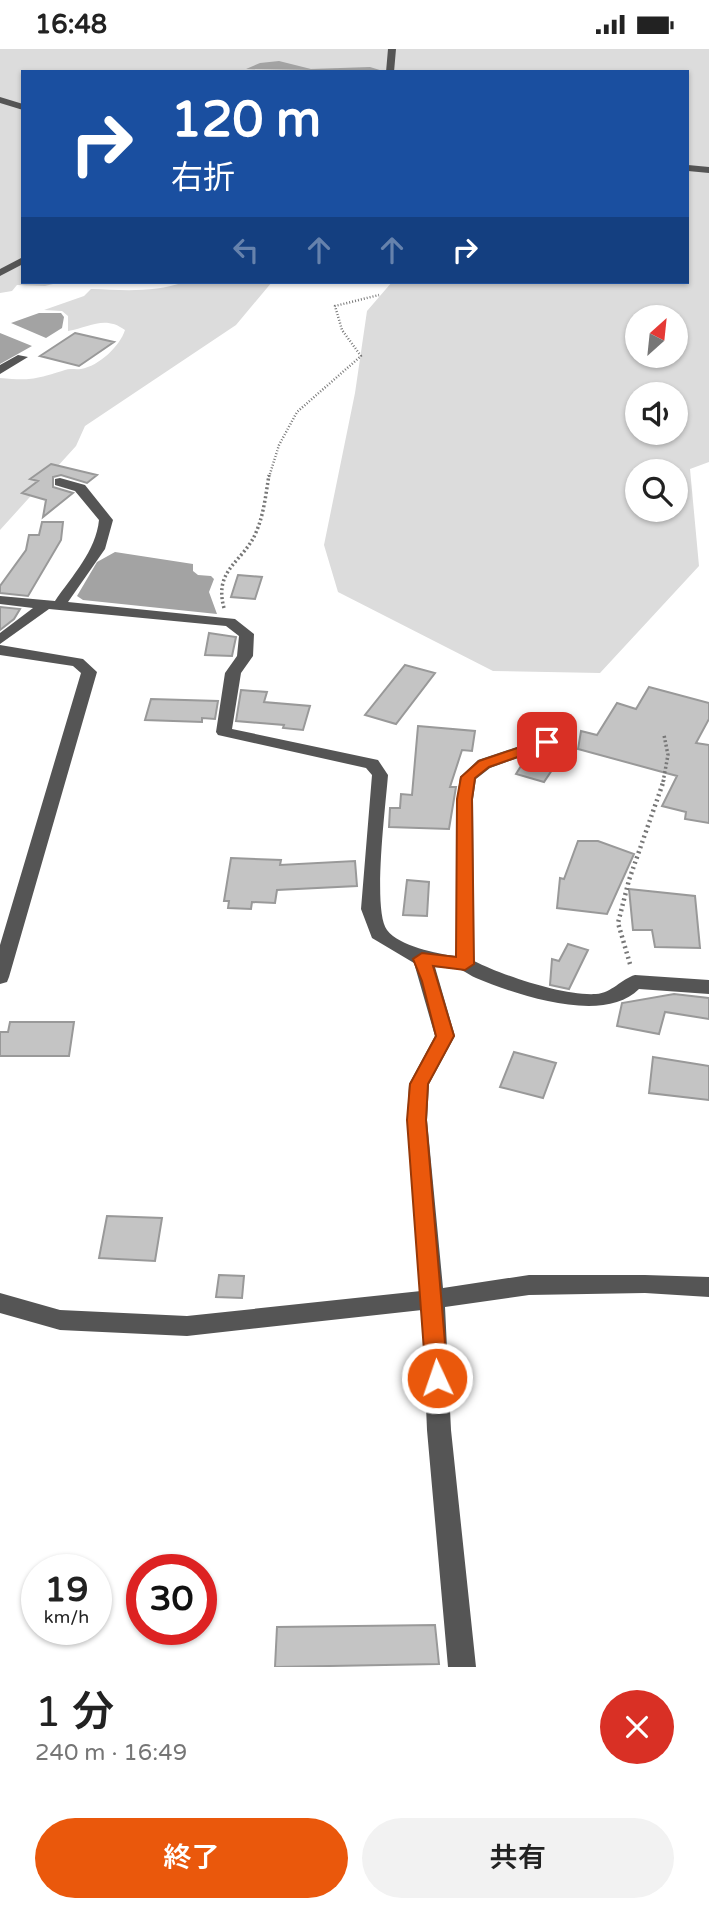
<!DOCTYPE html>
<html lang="ja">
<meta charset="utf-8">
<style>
:root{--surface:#fff;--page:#f2f2f2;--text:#222;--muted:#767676;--accent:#ea580c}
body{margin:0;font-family:"Varela Round","Noto Sans JP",sans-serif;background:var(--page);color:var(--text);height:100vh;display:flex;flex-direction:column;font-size:26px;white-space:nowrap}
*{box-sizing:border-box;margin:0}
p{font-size:23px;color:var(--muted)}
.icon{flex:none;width:38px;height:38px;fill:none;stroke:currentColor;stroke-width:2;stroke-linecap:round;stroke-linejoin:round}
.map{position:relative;height:1618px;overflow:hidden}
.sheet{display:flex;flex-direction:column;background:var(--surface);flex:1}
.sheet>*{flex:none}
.top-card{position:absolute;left:21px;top:21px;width:668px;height:214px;border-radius:0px;box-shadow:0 2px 5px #0004;background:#1a4fa0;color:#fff;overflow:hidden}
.needle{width:46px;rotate:27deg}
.tools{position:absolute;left:625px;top:256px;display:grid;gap:14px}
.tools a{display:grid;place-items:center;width:63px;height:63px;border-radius:50%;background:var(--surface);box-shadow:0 2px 5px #0004;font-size:35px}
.speed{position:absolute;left:21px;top:1505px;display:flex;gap:14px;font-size:35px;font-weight:700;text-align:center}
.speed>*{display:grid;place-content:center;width:91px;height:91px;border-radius:50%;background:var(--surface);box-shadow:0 2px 5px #0004;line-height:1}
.speed small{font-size:18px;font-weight:400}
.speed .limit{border:10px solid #d22;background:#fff;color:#111}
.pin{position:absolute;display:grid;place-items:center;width:60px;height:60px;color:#fff;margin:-30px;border-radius:14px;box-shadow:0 4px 10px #0006}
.me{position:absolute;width:77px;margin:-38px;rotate:357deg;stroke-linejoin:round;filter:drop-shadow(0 0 5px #0008)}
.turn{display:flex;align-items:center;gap:24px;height:147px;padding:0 35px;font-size:32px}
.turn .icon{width:91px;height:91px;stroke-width:2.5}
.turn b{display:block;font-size:49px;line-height:60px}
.lanes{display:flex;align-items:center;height:66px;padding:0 35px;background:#0003;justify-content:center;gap:35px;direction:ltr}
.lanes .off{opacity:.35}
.round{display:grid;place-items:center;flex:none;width:74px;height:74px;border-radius:37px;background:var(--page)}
.summary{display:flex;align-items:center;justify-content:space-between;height:119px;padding:0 35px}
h1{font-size:42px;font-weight:600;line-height:52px}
.button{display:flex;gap:14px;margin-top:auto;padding:14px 35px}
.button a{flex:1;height:80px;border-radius:42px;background:var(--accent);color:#fff;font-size:28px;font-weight:600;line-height:80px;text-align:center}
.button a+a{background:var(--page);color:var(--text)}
.status{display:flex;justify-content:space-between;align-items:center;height:49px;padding:0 35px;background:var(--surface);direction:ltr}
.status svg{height:19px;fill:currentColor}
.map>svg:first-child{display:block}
</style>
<div class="status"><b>16:48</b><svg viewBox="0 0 49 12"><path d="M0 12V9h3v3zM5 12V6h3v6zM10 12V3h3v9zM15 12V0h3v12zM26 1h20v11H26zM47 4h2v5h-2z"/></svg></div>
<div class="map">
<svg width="709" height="1618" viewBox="0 0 709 1618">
<rect width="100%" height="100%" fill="#fff"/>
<path fill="#dcdcdc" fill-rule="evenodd" d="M 0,0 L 709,0 L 709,413 L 690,420 L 699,517 L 600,624 L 493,622 L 338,543 L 324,496 L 355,344 L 367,262 L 392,233 L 688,233 L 688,23 L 23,23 L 23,233 L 61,233 L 45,237 L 17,236 L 12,242 L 0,244 ZM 637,268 L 676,268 L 676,306 L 637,306 ZM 637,345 L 676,345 L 676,383 L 637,383 ZM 637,422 L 676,422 L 676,460 L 637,460 Z
M 184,233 L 272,233 L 236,276 L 85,377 L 76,397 L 0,481 L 0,329 C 31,332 36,330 65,321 C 70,319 75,321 81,320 C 99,317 120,297 125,281 C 105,266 90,278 68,282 L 68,267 L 62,262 L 44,261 L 84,247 L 91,240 C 122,241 154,244 184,233 Z"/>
<path fill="#a3a3a3" d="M 279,12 L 311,20 L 370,18 L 383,22 L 246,20 L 260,14 Z
M 39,264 L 61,264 L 64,268 L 62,279 L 46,289 L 11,274 Z
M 0,284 L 32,297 L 0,315 Z
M 115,503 L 193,515 L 193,522 L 198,526 L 211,527 L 214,530 L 209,543 L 217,565 L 83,551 L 77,547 L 97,513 Z"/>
<path fill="#c4c4c4" stroke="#999" stroke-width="2" d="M 75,284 L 114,293 L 79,317 L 40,307 Z
M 51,415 L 97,426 L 87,434 L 61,426 L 53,428 L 53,438 L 73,444 L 43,468 L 46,451 L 22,444 L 38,432 L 30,430 Z
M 42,473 L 63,473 L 61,491 L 28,547 L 0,544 L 0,537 L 26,501 L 29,486 L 39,486 Z
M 238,526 L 262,528 L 255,550 L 231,548 Z
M 0,558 L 20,560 L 14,570 L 0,581 Z
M 209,584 L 236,588 L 232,607 L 205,606 Z
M 405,616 L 435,624 L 396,675 L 365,666 Z
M 649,638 L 709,654 L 709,670 L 696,694 L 709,696 L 709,774 L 685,770 L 686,763 L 662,757 L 677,727 L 578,700 L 581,682 L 597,686 L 617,654 L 636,660 Z
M 241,641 L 267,643 L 264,653 L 310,657 L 303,681 L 283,679 L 284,676 L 236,672 Z
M 151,650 L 218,652 L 215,670 L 202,669 L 202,673 L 145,671 Z
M 418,677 L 475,682 L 472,702 L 462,701 L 450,738 L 456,738 L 449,780 L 389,778 L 390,759 L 400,759 L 401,745 L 412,746 Z
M 554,699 L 562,706 L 544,733 L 516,725 L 526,709 Z
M 578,792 L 598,792 L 634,805 L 607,865 L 557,859 L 560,829 L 564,830 Z
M 231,809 L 281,811 L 280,816 L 355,812 L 357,837 L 277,841 L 275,854 L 252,853 L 251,860 L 228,859 L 229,852 L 224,852 Z
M 407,831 L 429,833 L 427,867 L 403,866 Z
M 629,840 L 695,847 L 700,899 L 655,898 L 652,881 L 633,881 Z
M 568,895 L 588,901 L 569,940 L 550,936 L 552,910 L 559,912 Z
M 674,945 L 709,949 L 709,970 L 665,963 L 659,985 L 617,977 L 622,954 Z
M 10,973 L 74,973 L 69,1007 L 0,1007 L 0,983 L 8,983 Z
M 514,1003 L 556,1014 L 543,1049 L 500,1038 Z
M 653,1008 L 709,1017 L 709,1051 L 649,1044 Z
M 107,1167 L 162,1169 L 155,1212 L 99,1209 Z
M 219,1226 L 244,1227 L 242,1249 L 216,1248 Z
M 435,1576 L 439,1615 L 275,1618 L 277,1578 Z"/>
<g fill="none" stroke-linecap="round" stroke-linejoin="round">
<path stroke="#777" stroke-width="2.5" stroke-dasharray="1 2" stroke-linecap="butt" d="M 269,428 L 279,396 L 297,363 L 361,307 L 342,281 L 335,257 L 379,246"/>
<path stroke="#777" stroke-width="3.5" stroke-dasharray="2 2.5" stroke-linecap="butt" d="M 224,559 C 213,519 245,513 257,481 C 264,464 266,444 269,426
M 663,733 L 668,706 L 664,686"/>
<path stroke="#777" stroke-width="4.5" stroke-dasharray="2 3.5" stroke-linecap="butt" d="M 630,915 L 618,874 L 629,831 L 664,731"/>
<path fill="#555" fill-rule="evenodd" d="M 388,0 L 396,0 L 394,23 L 386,23 Z
M 0,48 L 23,55 L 23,61 L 0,54 Z
M 688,116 L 709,118 L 709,124 L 688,122 Z
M 23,208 L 23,215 L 0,227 L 0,220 Z
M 18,306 L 28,308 L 0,325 L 0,316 Z
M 60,429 L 85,436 L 113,471 L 105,500 L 68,553 L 235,570 L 254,585 L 253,607 L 241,624 L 232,680 L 378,711 L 388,726 C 386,754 372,862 387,881 C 399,897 437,905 456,907 L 457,750 L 460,728 L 478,711 L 567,681 L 573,683 L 575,686 L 573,689 L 490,719 L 476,730 L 473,750 L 474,912 C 504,927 563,947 596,945 C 612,944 621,930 635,926 L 709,931 L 709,945 L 639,940 C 604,976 517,946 476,929 C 471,927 466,923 461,921 C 453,919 443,919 435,918 L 455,987 L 429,1035 L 427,1071 L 443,1239 L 529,1226 L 645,1226 L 709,1228 L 709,1248 L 645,1244 L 529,1246 L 445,1258 L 451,1381 L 476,1618 L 448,1618 L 427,1381 L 422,1261 L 187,1287 L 60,1281 L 0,1264 L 0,1244 L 60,1261 L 187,1267 L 421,1242 L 407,1071 L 409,1035 L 435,987 L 414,914 L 372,889 L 361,860 L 372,726 L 366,719 L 218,686 L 216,683 L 225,624 L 237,607 L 239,587 L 226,577 L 49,560 L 0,595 L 0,584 L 33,559 L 0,555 L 0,547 L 55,552 C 72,527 96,502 99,471 L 75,442 L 55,436 L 55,430 Z
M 0,596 L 83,610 L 97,623 L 9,928 L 7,933 L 0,935 L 0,896 L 81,624 L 73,617 L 0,606 Z"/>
</g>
<path fill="#ea580c" stroke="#983908" stroke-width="2" d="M 547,689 L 552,690 L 552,696 L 489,718 L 475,729 L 472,750 L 474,915 L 465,921 L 433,917 L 454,987 L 428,1035 L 426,1071 L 448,1329 L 444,1335 L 437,1338 L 429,1335 L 426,1329 L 407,1071 L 410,1035 L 436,987 L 422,932 L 413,910 L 422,904 L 456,908 L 457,750 L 461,728 L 479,712 Z"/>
</svg>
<div class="tools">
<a><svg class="needle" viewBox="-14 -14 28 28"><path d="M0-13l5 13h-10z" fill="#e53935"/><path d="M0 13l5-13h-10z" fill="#767676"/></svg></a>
<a><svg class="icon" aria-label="sound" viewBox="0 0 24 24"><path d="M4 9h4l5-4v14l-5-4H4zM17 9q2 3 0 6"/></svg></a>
<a><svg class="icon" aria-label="search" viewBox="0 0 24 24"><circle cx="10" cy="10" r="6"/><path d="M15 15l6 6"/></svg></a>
</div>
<div class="speed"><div>19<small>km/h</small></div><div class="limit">30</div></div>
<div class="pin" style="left:547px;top:693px;background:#d93025"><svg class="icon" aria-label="arrive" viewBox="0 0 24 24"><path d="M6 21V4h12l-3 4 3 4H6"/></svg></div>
<svg class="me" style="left:437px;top:1329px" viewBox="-20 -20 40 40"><circle r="17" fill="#ea580c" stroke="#fff" stroke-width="3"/><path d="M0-11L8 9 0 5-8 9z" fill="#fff"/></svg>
<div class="top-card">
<div class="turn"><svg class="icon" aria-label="right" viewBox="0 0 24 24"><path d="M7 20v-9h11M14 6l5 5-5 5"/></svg><div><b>120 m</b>右折</div></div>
<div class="lanes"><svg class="icon off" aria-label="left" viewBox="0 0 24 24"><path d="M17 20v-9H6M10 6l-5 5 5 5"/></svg><svg class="icon off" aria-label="ahead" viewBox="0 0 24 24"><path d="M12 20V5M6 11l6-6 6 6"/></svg><svg class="icon off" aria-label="ahead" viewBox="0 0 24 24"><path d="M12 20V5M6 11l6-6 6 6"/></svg><svg class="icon" aria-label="right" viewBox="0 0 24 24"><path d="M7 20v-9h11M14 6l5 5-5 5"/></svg></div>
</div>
</div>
<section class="sheet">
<div class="summary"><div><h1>1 分</h1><p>240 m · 16:49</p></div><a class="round" style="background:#d93025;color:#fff"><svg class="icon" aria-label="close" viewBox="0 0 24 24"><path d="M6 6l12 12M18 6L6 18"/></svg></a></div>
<div class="button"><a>終了</a><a>共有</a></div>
</section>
